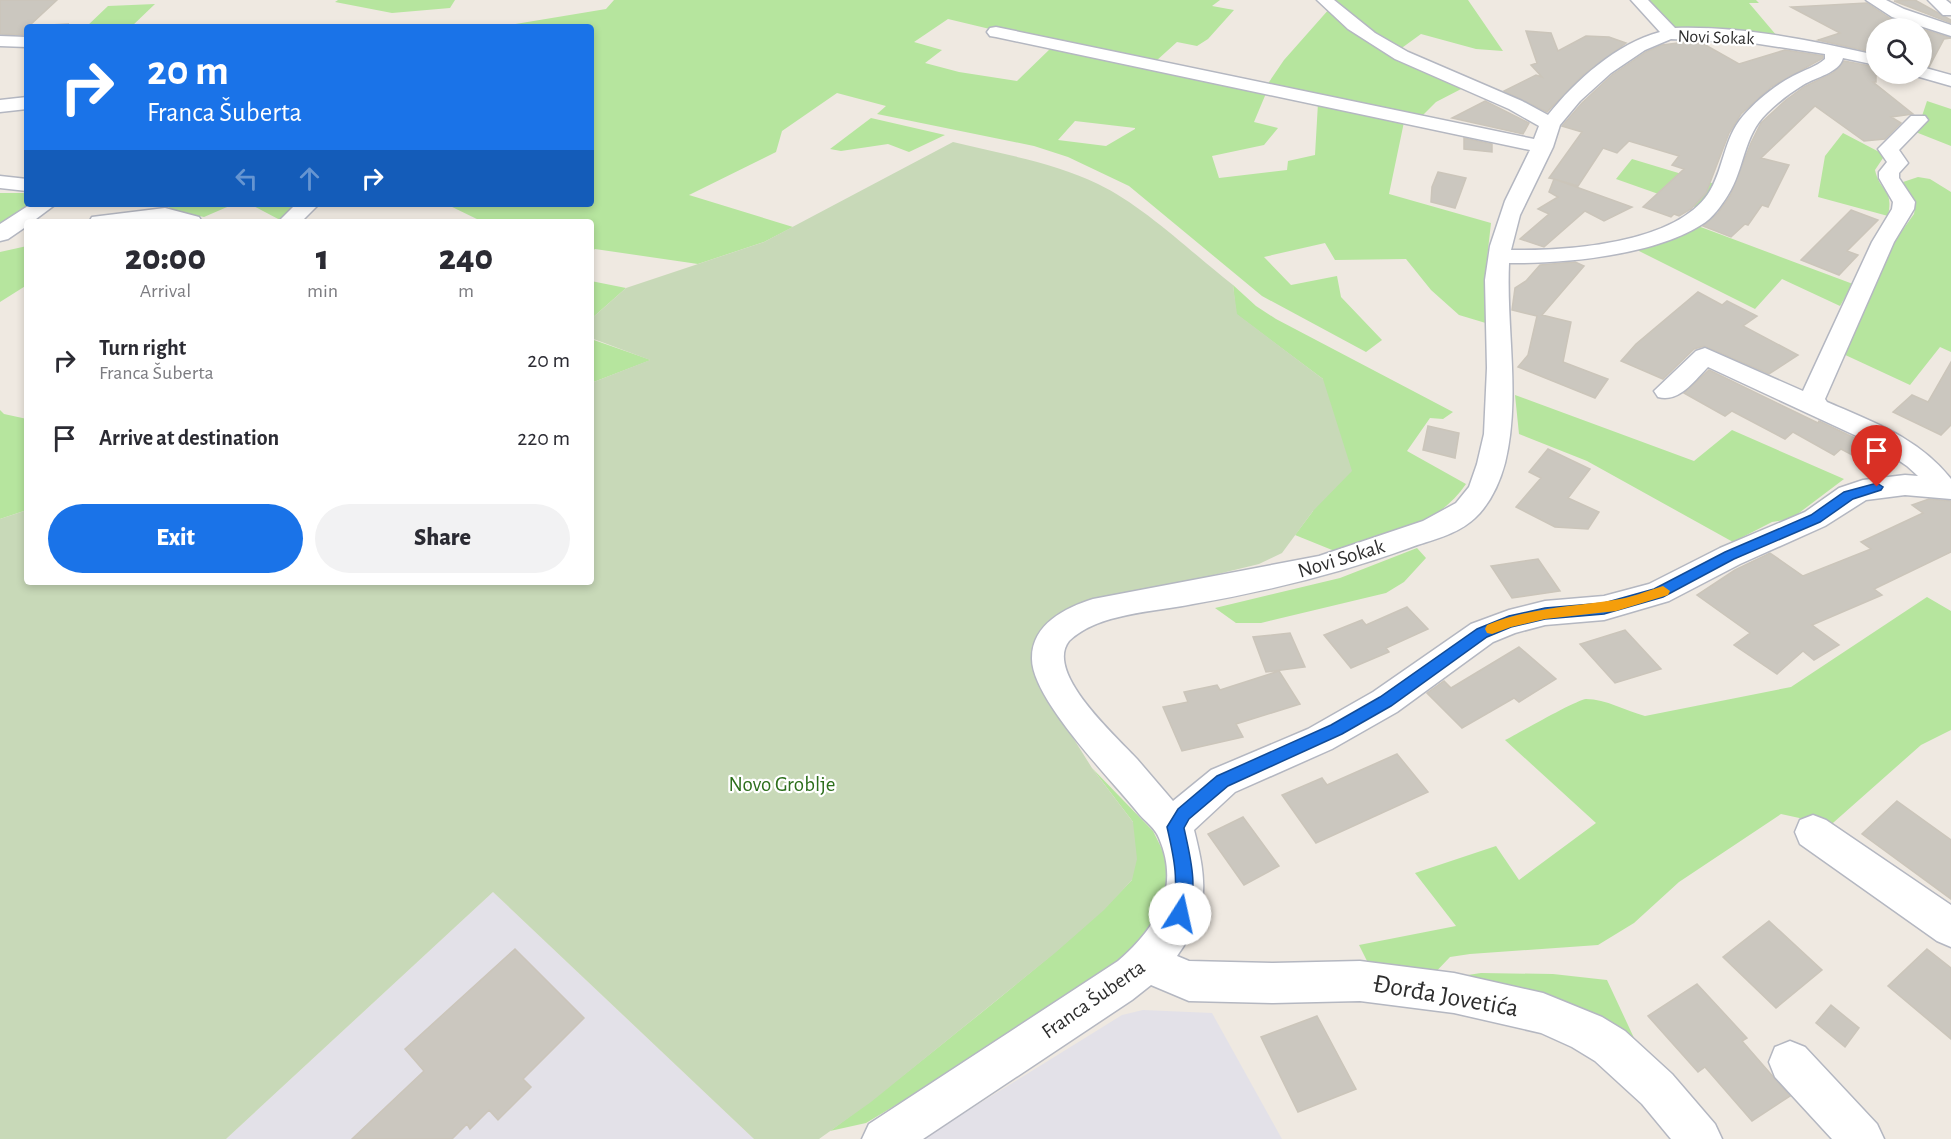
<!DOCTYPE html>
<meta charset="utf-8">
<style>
:root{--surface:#fff;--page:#f2f2f3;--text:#2b2b33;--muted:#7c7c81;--accent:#1a73e8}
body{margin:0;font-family:"Alegreya Sans",sans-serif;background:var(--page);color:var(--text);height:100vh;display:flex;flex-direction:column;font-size:22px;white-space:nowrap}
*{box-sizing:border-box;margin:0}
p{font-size:20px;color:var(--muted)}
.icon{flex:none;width:33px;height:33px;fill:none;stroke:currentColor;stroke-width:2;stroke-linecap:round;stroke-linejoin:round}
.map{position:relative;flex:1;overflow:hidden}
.sheet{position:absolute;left:24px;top:219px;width:570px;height:366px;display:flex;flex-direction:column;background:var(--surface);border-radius:6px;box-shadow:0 3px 9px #0003}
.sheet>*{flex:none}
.hud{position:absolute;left:24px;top:24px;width:570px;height:183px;border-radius:6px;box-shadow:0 3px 9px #0003;background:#1a73e8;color:#fff;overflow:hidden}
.buttons{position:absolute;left:1866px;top:18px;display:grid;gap:12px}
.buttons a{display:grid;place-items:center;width:66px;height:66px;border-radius:50%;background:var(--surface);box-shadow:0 3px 9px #0003;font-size:30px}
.pin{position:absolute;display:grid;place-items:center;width:51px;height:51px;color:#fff;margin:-62px -26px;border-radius:50% 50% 50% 0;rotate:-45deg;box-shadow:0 0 6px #0007}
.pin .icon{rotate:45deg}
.me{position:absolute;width:66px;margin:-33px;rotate:10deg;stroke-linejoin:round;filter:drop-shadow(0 0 4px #0008)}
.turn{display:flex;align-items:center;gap:21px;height:126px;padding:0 24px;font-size:27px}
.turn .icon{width:78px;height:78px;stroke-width:2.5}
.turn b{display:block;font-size:42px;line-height:51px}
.lanes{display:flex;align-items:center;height:57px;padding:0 24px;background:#0003;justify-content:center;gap:30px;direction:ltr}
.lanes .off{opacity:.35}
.eta{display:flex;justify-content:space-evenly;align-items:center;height:102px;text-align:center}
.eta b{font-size:36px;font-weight:800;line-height:42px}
.button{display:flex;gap:12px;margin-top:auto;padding:12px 24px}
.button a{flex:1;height:69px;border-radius:36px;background:var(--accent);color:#fff;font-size:24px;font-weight:800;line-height:69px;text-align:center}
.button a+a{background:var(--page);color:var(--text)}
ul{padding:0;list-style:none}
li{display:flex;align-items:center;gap:18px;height:78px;padding:0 24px}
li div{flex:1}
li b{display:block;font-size:22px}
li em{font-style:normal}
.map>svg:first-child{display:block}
</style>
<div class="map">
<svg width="1951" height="1139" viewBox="0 0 1951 1139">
<rect width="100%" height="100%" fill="#efe9e1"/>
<path fill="#e3e1e8" d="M 493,892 L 754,1139 L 226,1139 Z
M 1143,1010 L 1212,1013 L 1282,1139 L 922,1139 L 1122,1015 Z"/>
<path fill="#b6e59e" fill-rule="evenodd" d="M 338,0 L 455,0 L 450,8 L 392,13 L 335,2 Z
M 614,0 L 1220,0 L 1212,6 L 1234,10 L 1208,39 L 1197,46 L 1177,42 L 1156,61 L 994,30 L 948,19 L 914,42 L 942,50 L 925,63 L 959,72 L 1017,81 L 1052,47 L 1267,91 L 1254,122 L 1278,128 L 1264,145 L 1212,156 L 1219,178 L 1287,170 L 1288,161 L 1315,155 L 1318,103 L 1404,122 L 1389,194 L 1491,223 L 1484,286 L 1489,324 L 1459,315 L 1431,290 L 1406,259 L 1335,260 L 1325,243 L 1264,257 L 1291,285 L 1337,276 L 1341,297 L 1382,340 L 1366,352 L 1262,296 L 1129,186 L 1068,157 L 1034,146 L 877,114 L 886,106 L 837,93 L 782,131 L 776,152 L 689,195 L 793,227 L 764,242 L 698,264 L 595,249 L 591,252 L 591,222 L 483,222 L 446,204 L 591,204 L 591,27 L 498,27 L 606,9 ZM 1075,121 L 1135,128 L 1135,129 L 1106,146 L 1058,140 Z
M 1334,0 L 1468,0 L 1503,51 L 1476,49 L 1421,34 L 1399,50 L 1371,32 Z
M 1644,0 L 1756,0 L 1759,3 L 1749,3 L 1777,36 L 1677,31 Z
M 155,4 L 131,27 L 86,27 L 108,6 Z
M 1330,8 L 1349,30 L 1375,46 L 1465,87 L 1436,102 L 1420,118 L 1267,85 L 1284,60 Z
M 1927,101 L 1951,109 L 1951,146 L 1913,131 L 1921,119 Z
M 871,118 L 945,135 L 909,152 L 888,144 L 841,151 L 830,149 Z
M 1843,133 L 1885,155 L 1875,170 C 1880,193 1894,187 1888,216 L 1818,197 L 1825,156 Z
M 1632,159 L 1715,184 L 1698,208 L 1616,179 Z
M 1918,177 L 1930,179 L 1951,192 L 1951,352 L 1940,347 L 1910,385 L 1841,353 L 1894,242 L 1914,214 L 1915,208 L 1903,182 Z
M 0,193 L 27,193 L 27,204 L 37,204 L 0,226 Z
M 172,204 L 234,204 L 204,217 L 168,209 Z
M 250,204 L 290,204 L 298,207 L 282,221 Z
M 1698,226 L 1853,284 L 1840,306 L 1782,279 L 1755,309 L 1631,247 Z
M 27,246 L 27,285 L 0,302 L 0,252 Z
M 591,281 L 626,288 L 591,319 Z
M 1233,285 L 1256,306 L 1276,319 L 1453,412 L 1443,419 L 1430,418 L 1407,451 L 1466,484 C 1437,526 1388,538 1342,554 L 1295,535 L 1313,511 L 1323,379 L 1236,314 Z
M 591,339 L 651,360 L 591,383 Z
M 1515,395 L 1694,461 L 1732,430 L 1844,479 L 1791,519 L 1772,522 L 1733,542 L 1587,461 L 1519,434 Z
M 0,410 L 4,414 L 27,419 L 27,510 L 0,519 Z
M 1417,548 L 1426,558 L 1404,582 L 1386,593 L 1261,623 L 1236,623 L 1215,608 L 1340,578 Z
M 1927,597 L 1951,611 L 1951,730 L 1921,745 L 1825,830 L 1804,819 L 1781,814 L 1679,882 L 1634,923 L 1598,945 L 1470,954 L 1450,957 L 1429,979 L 1369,965 L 1359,945 L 1456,926 L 1415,873 L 1496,846 L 1519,880 L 1596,823 L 1505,740 C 1519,733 1576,700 1586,699 C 1606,699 1626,711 1645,716 L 1791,687 Z
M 1092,768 L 1153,831 L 1164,853 L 1169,877 L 1158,920 L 1099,983 L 866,1123 L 830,1131 C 882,1093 931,1053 981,1013 C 1033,970 1086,929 1132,880 L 1133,822 Z
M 1481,973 L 1553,974 L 1607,980 L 1641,1053 L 1461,976 Z"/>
<path fill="#c8d9b8" d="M 953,142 C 1001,154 1053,162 1098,184 C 1144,206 1192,253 1233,285 L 1237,314 L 1323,379 L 1352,471 L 1313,511 L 1282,553 L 1259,564 L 1082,607 L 1043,690 L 1092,768 L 1133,822 L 1137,859 L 1132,880 L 1104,910 L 1055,953 L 871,1102 L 819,1139 L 754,1139 L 493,892 L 226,1139 L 0,1139 L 0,519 L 27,510 L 27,582 L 591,582 L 591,383 L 650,360 L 591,338 L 591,319 L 626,288 L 764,242 Z"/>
<path fill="#cbc7bf" stroke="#cbc5ba" stroke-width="1.5" d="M 0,0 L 57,0 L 29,26 L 69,24 L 64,27 L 27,27 L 27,35 L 0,34 Z
M 1915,0 L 1951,20 L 1951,23 L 1894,1 Z
M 1867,3 L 1891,19 L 1920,28 L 1876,28 L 1876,53 L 1818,40 L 1840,33 L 1791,7 Z
M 1922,29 L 1951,38 L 1944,39 L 1929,67 L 1922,65 Z
M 1526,31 L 1551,33 L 1558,51 L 1586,36 L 1609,37 L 1626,43 L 1583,75 L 1547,112 L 1504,91 L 1536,75 L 1542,77 L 1531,65 L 1537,63 Z
M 1686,42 L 1702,43 L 1739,64 L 1785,50 L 1823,56 L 1823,58 L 1771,87 L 1741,114 L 1729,133 L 1706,193 L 1691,209 L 1679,216 L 1674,214 L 1671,217 L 1643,207 L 1684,169 L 1672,165 L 1679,156 L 1629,141 L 1617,153 L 1603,148 L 1578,186 L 1554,179 L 1632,207 L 1604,221 L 1585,211 L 1544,247 L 1520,239 L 1549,214 L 1538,209 L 1558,197 L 1549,192 L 1554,179 L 1549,178 L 1582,132 L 1562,126 L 1582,103 L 1612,75 L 1646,52 L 1662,45 Z
M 1844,61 L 1876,67 L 1876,82 L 1873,82 L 1913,114 L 1891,117 L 1901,123 L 1885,139 L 1864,141 L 1815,106 L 1761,158 L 1789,165 L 1768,207 L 1762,205 L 1748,225 L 1745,224 L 1731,237 L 1703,226 L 1718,213 L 1730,196 L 1751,143 L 1761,123 L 1786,100 L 1804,87 L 1833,73 Z
M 1485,101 L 1529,123 L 1523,134 L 1452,118 Z
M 1464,138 L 1492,144 L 1492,152 L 1464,149 Z
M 1438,172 L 1466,178 L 1455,208 L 1431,202 L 1432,187 Z
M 1851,210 L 1878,220 L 1847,251 L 1858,255 L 1839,275 L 1801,260 Z
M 1575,262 L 1584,266 L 1542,315 L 1571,322 L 1563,362 L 1608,379 L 1595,398 L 1518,367 L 1528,355 L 1537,316 L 1512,310 L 1515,288 L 1526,281 L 1540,265 Z
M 1698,292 L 1722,305 L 1727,301 L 1757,316 L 1743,326 L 1798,355 L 1769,374 L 1704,346 L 1694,349 L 1663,379 L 1621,361 L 1636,344 Z
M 1951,362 L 1951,425 L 1941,435 L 1893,412 L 1912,395 L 1928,402 Z
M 1709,370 L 1818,423 L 1819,421 L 1878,449 L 1864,461 L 1841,449 L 1834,455 L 1793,432 L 1785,439 L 1732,411 L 1725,416 L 1684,393 Z
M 1428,426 L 1459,433 L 1455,458 L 1423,450 Z
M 1548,449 L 1590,469 L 1568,498 L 1599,512 L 1588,529 L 1555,527 L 1516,507 L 1541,478 L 1529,472 Z
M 1929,499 L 1951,501 L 1951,552 L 1874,589 L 1882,595 L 1812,625 L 1839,645 L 1814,660 L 1803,651 L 1777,674 L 1734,645 L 1750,633 L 1697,595 L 1735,570 L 1770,553 L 1803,576 L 1871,549 L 1861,542 L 1923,513 L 1912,505 Z
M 1538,559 L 1560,591 L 1512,598 L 1491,566 Z
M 1407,607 L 1428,629 L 1386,648 L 1389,652 L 1351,668 L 1324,635 L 1362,620 L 1366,625 Z
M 1625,630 L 1661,669 L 1615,683 L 1580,644 Z
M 1290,633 L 1305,667 L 1266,672 L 1253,637 Z
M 1519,647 L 1556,679 L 1519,702 L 1514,698 L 1462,728 L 1427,693 L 1444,681 L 1451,688 Z
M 1279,671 L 1300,704 L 1236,724 L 1243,737 L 1182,751 L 1163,707 L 1188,702 L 1184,692 L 1217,685 L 1220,690 Z
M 1397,754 L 1428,792 L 1316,843 L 1282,795 L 1322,778 L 1327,785 Z
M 1897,801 L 1951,840 L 1951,899 L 1862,834 Z
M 1243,817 L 1279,866 L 1244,885 L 1208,834 Z
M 1769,921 L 1822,970 L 1776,1008 L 1723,957 Z
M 515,949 L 584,1018 L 523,1079 L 531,1087 L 498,1120 L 489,1110 L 470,1129 L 467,1124 L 452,1139 L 352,1139 L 424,1071 L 405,1049 Z
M 1927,949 L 1951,968 L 1951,1039 L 1888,986 Z
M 1697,984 L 1747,1038 L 1742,1041 L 1790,1096 L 1752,1121 L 1705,1067 L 1698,1072 L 1648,1016 Z
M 1831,1005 L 1859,1028 L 1845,1047 L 1816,1023 Z
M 1317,1016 L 1356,1089 L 1298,1112 L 1261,1037 Z"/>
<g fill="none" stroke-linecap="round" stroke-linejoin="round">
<g stroke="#b4b7c1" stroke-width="3">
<path id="minor" d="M 1317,0 L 1334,0 L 1375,33 L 1408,52 L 1522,101 L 1548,115 C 1576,80 1616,44 1660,32 L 1631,0 L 1648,0 L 1675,28 C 1742,26 1811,40 1876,55 L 1876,65 L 1843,58 C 1839,73 1816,77 1803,85 C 1790,93 1778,102 1767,113 C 1743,136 1745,168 1728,195 C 1721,206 1713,218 1701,225 C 1654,255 1564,264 1509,263 C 1506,330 1521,397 1505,463 C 1500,482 1490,504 1475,518 C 1457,535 1431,540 1409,548 C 1337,574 1268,591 1193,604 C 1154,612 1098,613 1069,641 C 1044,673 1117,737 1137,759 C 1149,773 1161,787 1173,801 L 1211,770 L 1308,729 L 1373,692 L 1471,624 L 1509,610 L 1545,601 L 1604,596 L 1649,584 L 1720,548 L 1805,512 L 1839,488 L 1863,480 L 1905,475 L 1918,476 L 1907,466 L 1876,445 L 1708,367 C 1694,381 1679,403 1658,397 L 1654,391 L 1696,351 L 1705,348 L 1803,391 L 1872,242 L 1892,209 L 1893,202 L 1879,178 L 1879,172 L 1887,162 L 1878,149 L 1911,116 L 1925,116 L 1928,120 L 1899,150 L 1908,163 L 1899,173 L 1899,178 L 1915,202 L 1914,209 L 1894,242 L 1825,399 L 1827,402 C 1873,422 1919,438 1951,479 L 1951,499 L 1905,495 L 1866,500 L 1825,526 L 1740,564 L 1669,601 L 1604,620 L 1545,625 L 1515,633 L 1493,642 L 1397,712 L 1332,749 L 1235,792 L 1194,830 C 1207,881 1210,910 1177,956 L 1189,961 L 1273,963 L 1360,961 L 1454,973 L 1543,993 L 1602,1017 L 1625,1031 L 1672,1074 L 1715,1124 L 1722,1139 L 1671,1139 L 1642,1104 L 1595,1061 L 1572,1047 L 1541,1033 L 1454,1013 L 1360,1001 L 1273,1003 L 1189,1001 L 1151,985 L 1132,1000 L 923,1139 L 862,1139 L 869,1124 L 1118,961 C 1156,928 1181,889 1159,838 C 1156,829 1145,821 1139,814 C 1112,780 1031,699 1032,658 C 1032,624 1065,608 1093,599 L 1319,556 L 1423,521 L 1456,503 L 1469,487 L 1477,464 L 1484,434 L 1487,368 L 1485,280 L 1490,246 L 1505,201 L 1530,150 L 996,37 L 990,36 L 987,32 L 990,28 L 996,27 L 1534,139 L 1539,126 L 1509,109 L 1395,59 L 1348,29 ZM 1671,39 L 1753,43 L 1825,54 L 1825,59 C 1816,67 1804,70 1793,76 C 1774,86 1757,100 1743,116 C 1723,139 1724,170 1708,194 C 1674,244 1566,251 1511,250 L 1520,215 L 1553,147 L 1560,125 L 1580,101 L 1611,73 L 1645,50 Z
M 1866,0 L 1886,0 L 1904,9 L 1951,25 L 1951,36 L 1892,17 Z
M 1928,0 L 1946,0 L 1951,4 L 1951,15 L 1943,15 Z
M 0,36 L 27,37 L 27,47 L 0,46 Z
M 1922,67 L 1951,75 L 1951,86 L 1916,76 L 1914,74 L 1922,74 Z
M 27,97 L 27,109 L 0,112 L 0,100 Z
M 0,176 L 27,179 L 27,191 L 0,188 Z
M 31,204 L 56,204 L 32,222 L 27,222 L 27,226 L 8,239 L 0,241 L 0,224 Z
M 296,204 L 319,204 L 301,222 L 278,222 Z
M 165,208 L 199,217 L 202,222 L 89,222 L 92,217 L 100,216 Z
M 1813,815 L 1826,820 L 1951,905 L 1951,947 L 1937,941 L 1800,844 L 1795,832 L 1800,820 Z
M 1790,1041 L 1805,1047 L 1877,1124 L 1884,1139 L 1832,1139 L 1775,1077 L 1769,1062 L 1775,1047 Z"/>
</g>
<use href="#minor" fill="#fff" fill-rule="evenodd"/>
</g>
<path fill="#1a73e8" stroke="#114b97" stroke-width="1.5" d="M 1877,483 L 1883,487 L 1881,490 L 1853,499 L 1820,522 L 1734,559 L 1663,597 L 1604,614 L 1545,619 L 1511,627 L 1487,637 L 1391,706 L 1342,734 L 1228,786 L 1189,819 L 1184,828 C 1191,860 1199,889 1186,920 L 1180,923 L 1173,920 L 1171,914 C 1180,884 1174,857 1167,827 L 1178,809 L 1217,776 L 1331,725 L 1380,697 L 1477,629 L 1509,616 L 1545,608 L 1604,603 L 1654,589 L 1725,552 L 1811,515 L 1844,492 Z"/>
<path fill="#f59e0b" d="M 1663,586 L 1670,591 L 1668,595 L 1616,611 L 1545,619 L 1511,627 L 1492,634 L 1487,633 L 1485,629 L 1487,625 C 1528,608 1570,607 1614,600 C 1630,598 1647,591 1663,586 Z"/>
<g text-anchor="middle" stroke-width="4.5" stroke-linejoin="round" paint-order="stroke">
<g font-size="18" fill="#2e2e2e" stroke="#fff">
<text transform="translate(1716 37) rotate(2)" y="6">Novi Sokak</text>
</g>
<g font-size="21" fill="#2e2e2e" stroke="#fff">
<text transform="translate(1341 558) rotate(-17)" y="7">Novi Sokak</text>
<text transform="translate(1093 999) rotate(-35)" y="7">Franca Šuberta</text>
</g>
<g font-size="21" fill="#2c6e1b" stroke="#fff">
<text x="782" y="791">Novo Groblje</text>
</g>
<g font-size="26" fill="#2e2e2e" stroke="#fff">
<text transform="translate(1446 995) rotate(10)" y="9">Đorđa Jovetića</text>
</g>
</g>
</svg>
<div class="buttons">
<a><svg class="icon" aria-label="search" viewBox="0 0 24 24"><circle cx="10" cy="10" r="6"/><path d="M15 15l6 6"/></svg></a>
</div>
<div class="pin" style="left:1877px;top:487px;background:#d93025"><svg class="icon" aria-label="arrive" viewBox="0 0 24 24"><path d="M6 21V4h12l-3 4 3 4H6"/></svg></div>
<svg class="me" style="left:1180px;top:914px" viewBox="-20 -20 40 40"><circle r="19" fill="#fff"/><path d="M0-13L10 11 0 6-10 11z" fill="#1a73e8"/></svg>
<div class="hud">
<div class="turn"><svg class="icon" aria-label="right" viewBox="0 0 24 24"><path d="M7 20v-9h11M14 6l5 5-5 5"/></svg><div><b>20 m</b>Franca Šuberta</div></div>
<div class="lanes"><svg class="icon off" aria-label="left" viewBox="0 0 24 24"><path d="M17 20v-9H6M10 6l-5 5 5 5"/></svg><svg class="icon off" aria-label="ahead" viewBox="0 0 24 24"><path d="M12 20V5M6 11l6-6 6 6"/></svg><svg class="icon" aria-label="right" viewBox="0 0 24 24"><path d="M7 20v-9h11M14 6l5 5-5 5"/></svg></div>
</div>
<section class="sheet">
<div class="eta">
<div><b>20:00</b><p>Arrival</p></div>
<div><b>1</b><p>min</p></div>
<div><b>240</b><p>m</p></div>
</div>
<ul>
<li><svg class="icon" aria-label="right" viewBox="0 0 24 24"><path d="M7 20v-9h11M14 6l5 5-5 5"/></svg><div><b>Turn right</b><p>Franca Šuberta</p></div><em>20 m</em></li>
<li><svg class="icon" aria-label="arrive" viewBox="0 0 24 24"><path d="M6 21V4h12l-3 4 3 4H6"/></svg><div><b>Arrive at destination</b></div><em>220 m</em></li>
</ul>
<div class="button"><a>Exit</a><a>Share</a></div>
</section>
</div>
